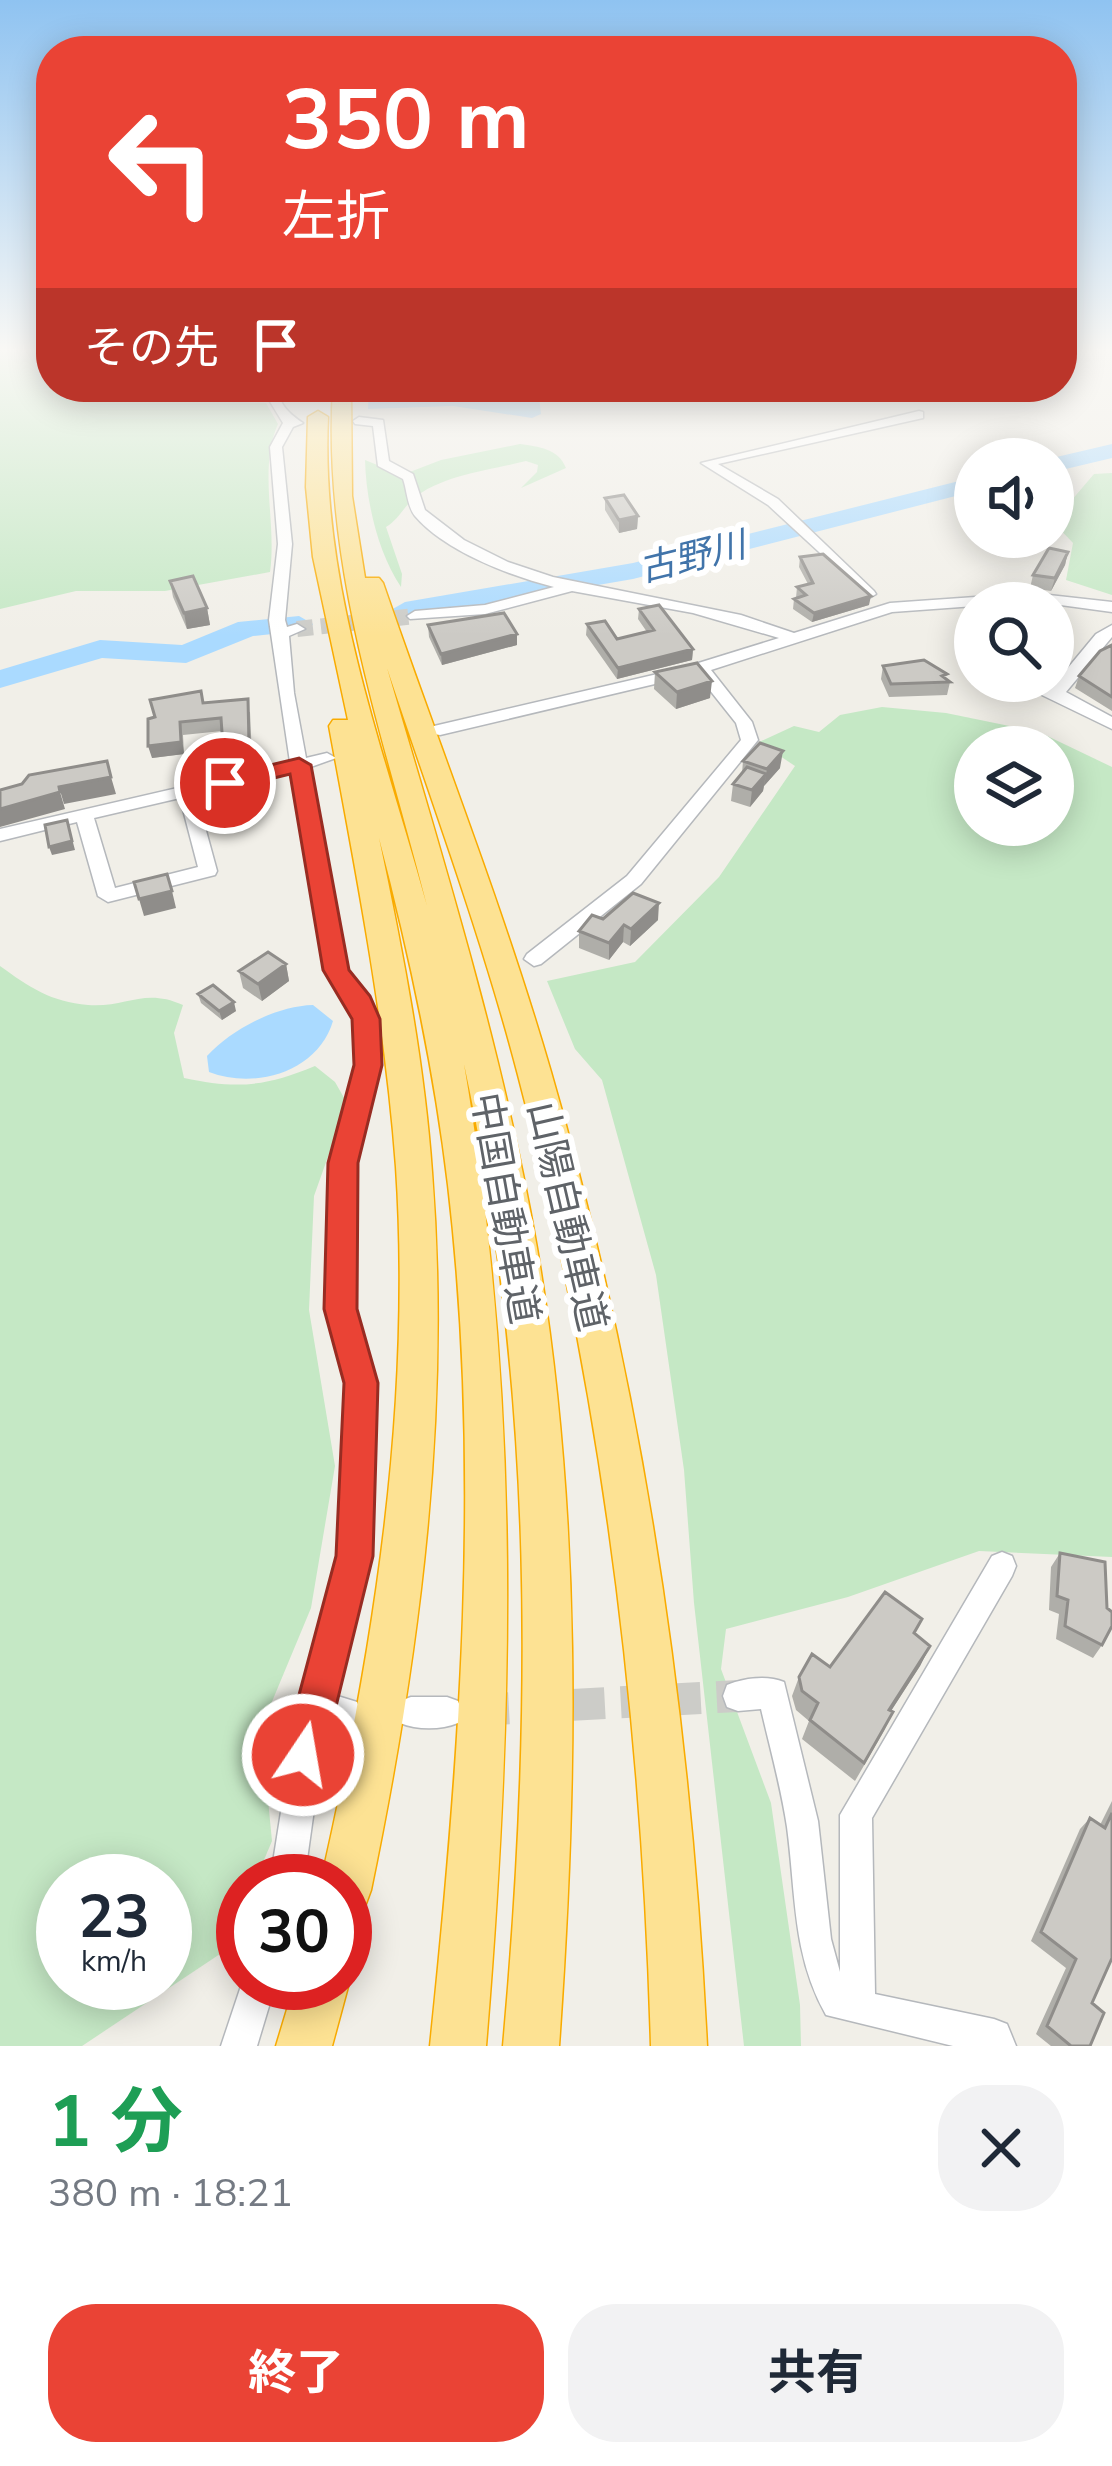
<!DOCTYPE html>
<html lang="ja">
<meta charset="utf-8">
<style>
:root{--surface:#fff;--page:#f2f2f3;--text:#1f2937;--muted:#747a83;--accent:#ea4335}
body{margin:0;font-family:"Nunito Sans","Noto Sans JP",sans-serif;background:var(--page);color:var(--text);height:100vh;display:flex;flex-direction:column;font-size:45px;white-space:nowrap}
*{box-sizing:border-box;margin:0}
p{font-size:39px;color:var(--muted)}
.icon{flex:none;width:66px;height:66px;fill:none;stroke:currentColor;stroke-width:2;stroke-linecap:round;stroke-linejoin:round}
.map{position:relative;height:2046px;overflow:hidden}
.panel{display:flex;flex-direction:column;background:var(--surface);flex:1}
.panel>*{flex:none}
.hud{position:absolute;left:36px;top:36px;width:1041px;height:366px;border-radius:48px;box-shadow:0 6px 30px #0003;background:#ea4335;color:#fff;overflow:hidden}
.fabs{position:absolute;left:954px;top:438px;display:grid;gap:24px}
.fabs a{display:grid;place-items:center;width:120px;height:120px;border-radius:50%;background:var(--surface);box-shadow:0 6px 30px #0003;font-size:60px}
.speed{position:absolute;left:36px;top:1854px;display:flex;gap:24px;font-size:60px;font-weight:700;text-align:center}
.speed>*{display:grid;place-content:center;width:156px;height:156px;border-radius:50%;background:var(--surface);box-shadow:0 6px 30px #0003;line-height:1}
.speed small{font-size:30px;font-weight:400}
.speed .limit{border:18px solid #d22;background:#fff;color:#111}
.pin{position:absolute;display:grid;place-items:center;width:102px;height:102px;color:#fff;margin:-51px;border:6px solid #fff;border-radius:50%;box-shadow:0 3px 12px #0007}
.me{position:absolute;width:132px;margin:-66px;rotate:12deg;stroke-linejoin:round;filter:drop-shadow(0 0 9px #0008)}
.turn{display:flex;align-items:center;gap:42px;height:252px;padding:0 48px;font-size:54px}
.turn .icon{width:156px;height:156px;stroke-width:2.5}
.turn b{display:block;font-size:84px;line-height:102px}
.then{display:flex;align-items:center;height:114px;padding:0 48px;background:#0003;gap:24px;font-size:45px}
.round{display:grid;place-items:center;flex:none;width:126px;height:126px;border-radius:48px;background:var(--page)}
.overview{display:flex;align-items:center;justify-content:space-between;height:204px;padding:0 48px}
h1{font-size:72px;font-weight:700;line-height:90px;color:#1e9e55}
.cta{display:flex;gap:24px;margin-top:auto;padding:24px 48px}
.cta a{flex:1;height:138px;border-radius:48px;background:var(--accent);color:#fff;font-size:48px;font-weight:700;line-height:138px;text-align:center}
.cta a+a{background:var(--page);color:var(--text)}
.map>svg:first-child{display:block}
</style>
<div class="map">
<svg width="1112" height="2046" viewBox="0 0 1112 2046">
<rect width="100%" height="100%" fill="#f1efe8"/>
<path fill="#c5e8c5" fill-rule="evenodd" d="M 0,350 L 51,350 L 51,387 L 231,387 L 236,402 L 266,403 L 278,424 C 258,469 277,523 270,572 L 165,591 L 76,591 L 0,609 Z
M 520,444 C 539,447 558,448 566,468 L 521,488 L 537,472 L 538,465 L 526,461 C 491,470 441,475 413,499 C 403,508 399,519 386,527 L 402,574 L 401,587 C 378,553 366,501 365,460 L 402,475 L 441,460 Z
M 1112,473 L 1112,595 L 1066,580 L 1073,543 L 1053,522 L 1094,474 Z
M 882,707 L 946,713 L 1039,732 L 1112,767 L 1112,1557 L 979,1551 L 848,1597 L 726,1629 L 721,1669 L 771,1803 L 800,2005 L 801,2046 L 744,2046 L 694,1603 L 684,1470 L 656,1275 L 602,1080 L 575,1049 L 547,981 L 635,962 L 719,877 L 795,766 L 759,742 L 794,726 L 819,732 L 840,715 ZM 975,747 L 1053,747 L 1053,825 L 975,825 Z
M 0,966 C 29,987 51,1002 88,1005 C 126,1008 144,987 183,1005 L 174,1033 L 184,1078 C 236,1089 265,1087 315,1066 L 335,1082 L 347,1103 L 314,1196 L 309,1310 L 335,1466 L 311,1608 L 261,1728 L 272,1841 L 255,1881 L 243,1881 L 243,1910 L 226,1950 L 82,2046 L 0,2046 ZM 63,1881 L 165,1881 L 165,1983 L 63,1983 Z"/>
<path fill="#aadaff" d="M 369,387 L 538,387 L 541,414 L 532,418 L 453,406 L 368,409 Z
M 313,1005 L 333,1021 C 318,1072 255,1090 209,1072 L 207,1056 C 232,1029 276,1006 313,1005 Z"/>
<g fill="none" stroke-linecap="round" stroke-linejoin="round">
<path fill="#aadaff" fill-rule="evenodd" d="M 1112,444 L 1112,458 L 1053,472 L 1053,459 L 1048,459 Z
M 975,477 L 975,491 L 633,579 L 405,618 L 391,610 L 405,602 L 633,563 Z
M 299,616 L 313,624 L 309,630 L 253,636 L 186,663 L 102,658 L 0,688 L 0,670 L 100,640 L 182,645 L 238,622 Z"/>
<path stroke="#ccccc8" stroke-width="16" stroke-dasharray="16 8" stroke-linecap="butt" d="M 297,629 L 415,616"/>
<path stroke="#ccccc8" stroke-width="32" stroke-dasharray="32 16" stroke-linecap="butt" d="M 477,1710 L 738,1696"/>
<g stroke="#b5b8bc" stroke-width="3">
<path id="minor" d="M 266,387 L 278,387 C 278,405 291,415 303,423 L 293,427 L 282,447 L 292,544 L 285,620 L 287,627 L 297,624 L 305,629 L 289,636 L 294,693 L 306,758 L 327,753 L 336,758 L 308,768 L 346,970 L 352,982 L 367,998 L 376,1019 L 379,1065 L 355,1163 L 353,1309 L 374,1383 L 374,1415 L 369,1556 L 331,1694 L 357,1702 L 361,1713 L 357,1724 L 346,1728 L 326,1724 L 304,1881 L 270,1881 L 298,1705 L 341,1556 L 348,1383 L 327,1309 L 331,1163 L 357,1065 L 356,1019 L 326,970 L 291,772 L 196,794 L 217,871 L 215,875 L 108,902 L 98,896 L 77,822 L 0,841 L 0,829 L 290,762 L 269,620 L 278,544 L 270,447 L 283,423 L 266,395 ZM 180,798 L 198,867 L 115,888 L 94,818 Z
M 919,411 L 923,412 L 923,418 L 718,464 L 778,499 L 874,591 L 876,594 L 869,598 L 768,505 L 701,463 Z
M 359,417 L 383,420 L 389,461 L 413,474 L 425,510 L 464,540 L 508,562 L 553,577 L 741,615 L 794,633 L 890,603 L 1031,593 L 1112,602 L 1112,612 L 1031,601 L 975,603 L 975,606 L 892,612 L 711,670 L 752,722 L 758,740 L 641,884 L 541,964 L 534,966 L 524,959 L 527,954 L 627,876 L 741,740 L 736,723 L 697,674 L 440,735 L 434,734 L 434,726 L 679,669 L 779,638 L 693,613 L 572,591 L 485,614 L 410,619 L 407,616 L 415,611 L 485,605 L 554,587 C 510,576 445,551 415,516 C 407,506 407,490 403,479 L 378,466 L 373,426 L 355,424 L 353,421 Z
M 1112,625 L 1112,637 L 1066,692 L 1112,717 L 1112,729 L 1013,681 L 1037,681 L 1053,686 L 1096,634 Z
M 1002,1552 L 1012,1556 L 1016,1566 L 1012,1576 L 872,1818 L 875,1994 L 994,2019 L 1007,2024 L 1016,2046 L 953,2046 L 826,2015 C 792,1955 796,1894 787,1827 C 781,1787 770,1748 761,1709 L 738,1711 L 727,1707 L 723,1696 L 727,1685 C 744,1678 767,1675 784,1682 L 818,1821 L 831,1939 L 840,1972 L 840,1815 L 992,1556 Z
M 411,1697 L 447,1697 L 458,1701 L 462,1712 L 458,1723 C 441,1730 417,1730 400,1723 L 396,1712 L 400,1701 Z
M 243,1980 L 243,1983 L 276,1983 L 257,2046 L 221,2046 Z"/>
</g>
<g stroke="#f9ab00" stroke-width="3">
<path id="highway" d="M 333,387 L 351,387 L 352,496 L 365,578 L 379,578 L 383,583 C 439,746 503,906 551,1072 C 643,1388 691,1718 707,2046 L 651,2046 C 642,1719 602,1392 518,1075 C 482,937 432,803 387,668 C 443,860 503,1051 537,1248 C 582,1512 578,1780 559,2046 L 503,2046 C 533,1715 535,1390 464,1064 C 521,1402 514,1707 486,2046 L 430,2046 C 460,1760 482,1472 448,1185 C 434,1067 409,952 379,838 C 402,948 424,1059 432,1172 C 451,1414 420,1653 371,1890 L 364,1909 L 345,1916 L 345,1881 L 321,1881 C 374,1648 412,1408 396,1167 C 385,1018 356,873 329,726 L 333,720 L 348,720 L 313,557 L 306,487 L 308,417 L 318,411 L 328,417 C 320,584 383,747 427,906 C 383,733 322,567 333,387 Z
M 345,1972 L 349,1983 L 332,2046 L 276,2046 L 295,1983 L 345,1983 Z"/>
</g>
<use href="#minor" fill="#fff" fill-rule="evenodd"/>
<use href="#highway" fill="#fde293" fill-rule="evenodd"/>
</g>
<path fill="#afaea9" d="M 238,387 L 261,387 L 262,396 L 239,391 Z
M 605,498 L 638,516 L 637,529 L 619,533 L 605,510 Z
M 1068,552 L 1065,565 L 1051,591 L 1030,588 L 1033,575 Z
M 800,557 L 869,605 L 812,622 L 793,609 L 794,599 L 796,598 L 797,587 L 808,584 L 799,567 Z
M 170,581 L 207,608 L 210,625 L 187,629 L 173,597 Z
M 639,609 L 693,649 L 692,660 L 617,679 L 586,635 L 587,624 L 617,639 L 647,632 L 638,619 Z
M 428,625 L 517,645 L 442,665 L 429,637 Z
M 1112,645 L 1112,711 L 1075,688 L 1079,676 Z
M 883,666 L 946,678 L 950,682 L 947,695 L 889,697 L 881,679 Z
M 655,672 L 710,698 L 676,709 L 654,689 Z
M 203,703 L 250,712 L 252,757 L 226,760 L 222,731 L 183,735 L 184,754 L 152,758 L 154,717 Z
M 743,761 L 780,768 L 764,786 L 763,791 L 750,807 L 731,801 L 733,784 L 742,773 Z
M 603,919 L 658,920 L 630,946 L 623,942 L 609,960 L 579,948 L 579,931 Z
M 286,964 L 289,981 L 262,1001 L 243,988 L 239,971 Z
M 198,994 L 236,1011 L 222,1020 L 201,1003 Z
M 1060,1553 L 1102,1645 L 1093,1658 L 1056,1639 L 1059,1614 L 1049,1610 L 1051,1567 Z
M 915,1634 L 930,1646 L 920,1666 L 891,1711 L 893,1712 L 884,1731 L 855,1781 L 802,1739 L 809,1721 L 796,1710 L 792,1696 L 799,1677 Z
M 1112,1801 L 1112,1958 L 1092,2003 L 1090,2046 L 1051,2046 L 1036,2034 L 1066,1968 L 1031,1941 L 1080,1829 L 1090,1818 L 1100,1825 Z"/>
<path fill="#8f8d8a" d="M 638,516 L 637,529 L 619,533 L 619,520 Z
M 1068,552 L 1065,565 L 1051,591 L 1055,578 Z
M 871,596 L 869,605 L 812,622 L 814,613 Z
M 207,608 L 210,625 L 187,629 L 184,613 Z
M 517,634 L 517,645 L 442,665 L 441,654 Z
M 693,649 L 692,660 L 617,679 L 618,668 Z
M 712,681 L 710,698 L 676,709 L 677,692 Z
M 180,722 L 184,754 L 152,758 L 148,746 Z
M 783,751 L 780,768 L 764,786 L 767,769 Z
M 766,774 L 763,791 L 750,807 L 752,790 Z
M 111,777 L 116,794 L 64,804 L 59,787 Z
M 60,792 L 65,809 L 0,827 L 0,809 Z
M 67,820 L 75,850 L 52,855 L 49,847 Z
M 172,891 L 176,908 L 144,916 L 139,899 Z
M 659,903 L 658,920 L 630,946 L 631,929 Z
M 624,925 L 623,942 L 609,960 L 609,943 Z
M 286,964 L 289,981 L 262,1001 L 258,984 Z
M 234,1002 L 236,1011 L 222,1020 L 219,1011 Z
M 930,1646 L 920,1666 L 880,1728 L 889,1710 Z"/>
<path fill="#cccac5" stroke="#8f8d8a" stroke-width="3" d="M 624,495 L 638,516 L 619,520 L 605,498 Z
M 1049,548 L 1068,552 L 1055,578 L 1033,575 Z
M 823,554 L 871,596 L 814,613 L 794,599 L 806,595 L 797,587 L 813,583 L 800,557 Z
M 193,576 L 207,608 L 184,613 L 170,581 Z
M 659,605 L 693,649 L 618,668 L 587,624 L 605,621 L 617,639 L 654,630 L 639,609 Z
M 504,613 L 517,634 L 441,654 L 428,625 Z
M 1112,645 L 1112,697 L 1079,676 L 1100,651 Z
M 924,660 L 947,674 L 942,676 L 950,682 L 891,684 L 883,666 Z
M 697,663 L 712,681 L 677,692 L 655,672 Z
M 201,691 L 203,703 L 248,699 L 249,744 L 223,747 L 221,718 L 180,722 L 181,742 L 148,746 L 148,719 L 155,717 L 150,700 Z
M 760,743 L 783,751 L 767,769 L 743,761 Z
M 107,761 L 111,777 L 59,787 L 60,792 L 0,809 L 0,790 L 22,784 L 29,775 Z
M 747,767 L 766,774 L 752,790 L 733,784 Z
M 67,820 L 72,841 L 49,847 L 45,825 Z
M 167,874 L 172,891 L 139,899 L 134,882 Z
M 633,893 L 659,903 L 631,929 L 624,925 L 609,943 L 579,931 L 592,915 L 603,919 Z
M 268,952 L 286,964 L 258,984 L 239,971 Z
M 213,985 L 234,1002 L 219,1011 L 198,994 Z
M 1060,1553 L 1105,1562 L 1107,1608 L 1112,1612 L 1112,1626 L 1102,1645 L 1065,1626 L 1068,1600 L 1057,1596 Z
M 885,1592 L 922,1619 L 914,1633 L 930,1646 L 889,1710 L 893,1712 L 864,1763 L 810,1720 L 818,1703 L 802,1691 L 799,1677 L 812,1654 L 830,1667 Z
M 1112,1813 L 1112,1958 L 1092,2003 L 1104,2013 L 1090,2046 L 1071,2046 L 1047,2026 L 1076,1959 L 1041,1932 L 1090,1818 L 1105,1828 Z"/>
<linearGradient id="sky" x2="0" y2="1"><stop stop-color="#8fc3f1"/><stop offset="0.55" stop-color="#f9f8f5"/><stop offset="1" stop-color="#f9f8f5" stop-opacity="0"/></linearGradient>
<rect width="1112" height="636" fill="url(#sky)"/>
<path fill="#ea4335" stroke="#982c22" stroke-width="3" d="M 299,758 L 311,765 L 349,970 L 370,996 L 380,1019 L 382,1065 L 358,1163 L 357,1309 L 378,1383 L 373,1556 L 324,1755 L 318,1770 L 303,1776 L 289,1770 L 283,1755 L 336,1556 L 344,1383 L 324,1309 L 328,1163 L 354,1065 L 352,1019 L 323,970 L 290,774 L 225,790 L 213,783 L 217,778 Z"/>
<g text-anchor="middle" stroke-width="12" stroke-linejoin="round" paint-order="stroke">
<g font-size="36" font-style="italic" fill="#4174aa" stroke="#fff">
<text transform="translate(692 556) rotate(-14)" y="13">古野川</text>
</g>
<g font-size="39" fill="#5f6368" stroke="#fff">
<text transform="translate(506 1208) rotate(80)" y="14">中国自動車道</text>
<text transform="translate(568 1216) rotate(77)" y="14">山陽自動車道</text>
</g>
</g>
</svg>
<div class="fabs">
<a><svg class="icon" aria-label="sound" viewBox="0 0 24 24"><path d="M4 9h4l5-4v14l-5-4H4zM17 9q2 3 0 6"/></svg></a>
<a><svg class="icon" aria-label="search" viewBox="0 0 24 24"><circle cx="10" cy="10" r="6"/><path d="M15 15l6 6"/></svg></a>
<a><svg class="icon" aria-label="layers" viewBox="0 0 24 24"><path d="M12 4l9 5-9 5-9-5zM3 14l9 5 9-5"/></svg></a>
</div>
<div class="speed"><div>23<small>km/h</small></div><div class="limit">30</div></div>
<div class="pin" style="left:225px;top:783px;background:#d93025"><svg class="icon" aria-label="arrive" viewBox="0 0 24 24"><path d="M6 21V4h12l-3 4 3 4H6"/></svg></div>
<svg class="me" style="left:303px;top:1755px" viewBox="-20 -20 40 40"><circle r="17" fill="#ea4335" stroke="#fff" stroke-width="3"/><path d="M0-11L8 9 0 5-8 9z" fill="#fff"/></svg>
<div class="hud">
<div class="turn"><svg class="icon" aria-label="left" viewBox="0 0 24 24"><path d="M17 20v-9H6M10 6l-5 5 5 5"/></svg><div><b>350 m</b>左折</div></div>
<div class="then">その先<svg class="icon" aria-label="arrive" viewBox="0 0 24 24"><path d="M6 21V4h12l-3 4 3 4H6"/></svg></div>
</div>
</div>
<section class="panel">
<div class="overview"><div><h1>1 分</h1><p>380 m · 18:21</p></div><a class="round"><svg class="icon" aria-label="close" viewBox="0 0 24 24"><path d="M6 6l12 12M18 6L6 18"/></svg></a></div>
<div class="cta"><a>終了</a><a>共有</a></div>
</section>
